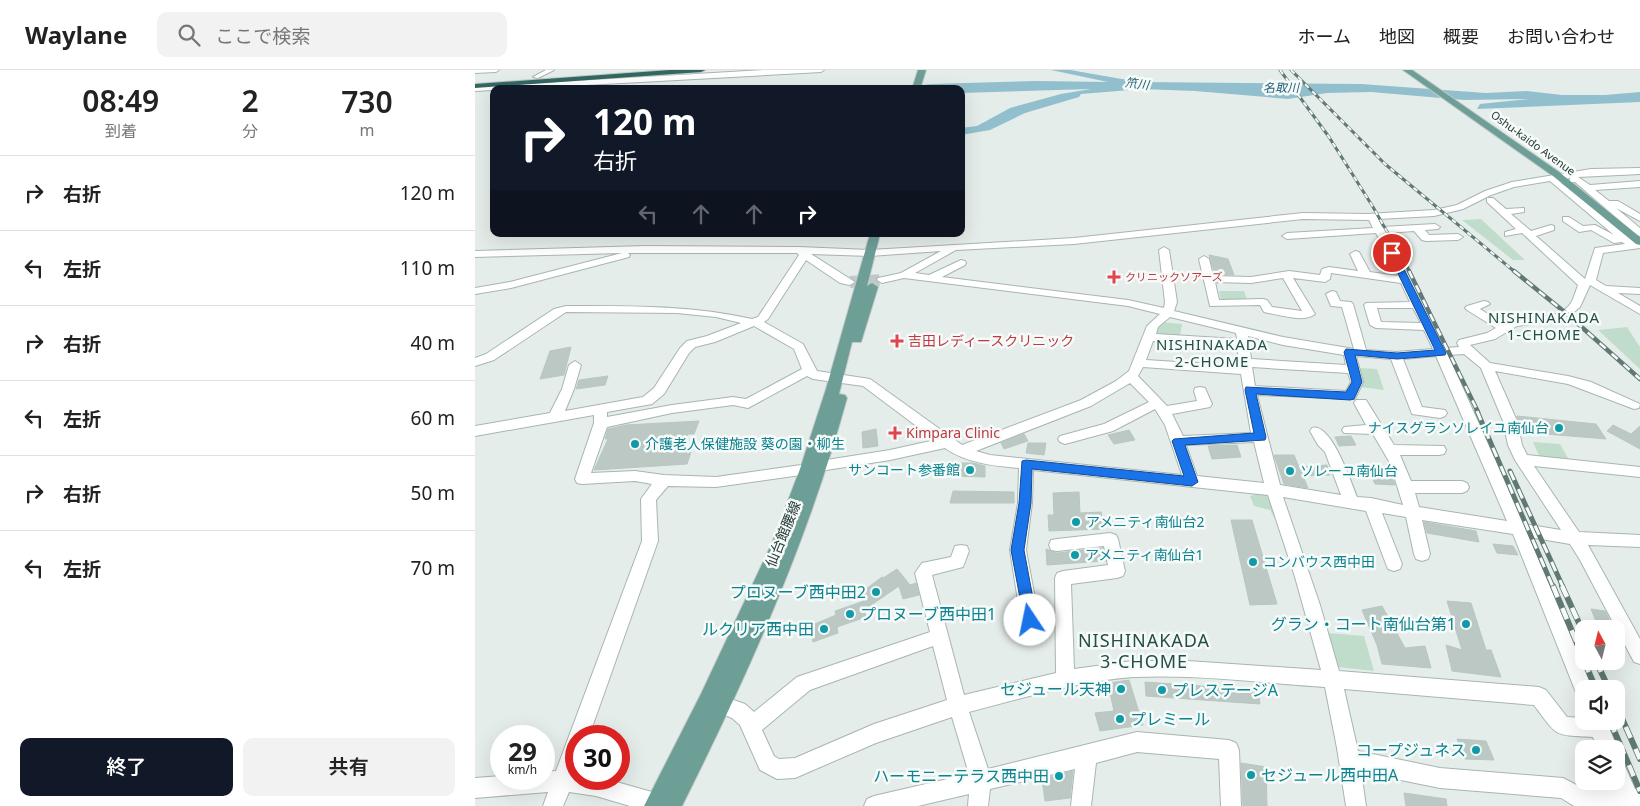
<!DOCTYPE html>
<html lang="ja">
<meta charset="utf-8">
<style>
:root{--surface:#fff;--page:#f2f2f2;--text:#222;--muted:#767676;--line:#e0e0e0;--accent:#111827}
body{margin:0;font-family:"Noto Sans","Noto Sans JP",sans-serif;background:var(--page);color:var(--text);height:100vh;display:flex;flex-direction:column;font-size:19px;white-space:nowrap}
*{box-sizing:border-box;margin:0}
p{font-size:16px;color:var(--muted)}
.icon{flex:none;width:28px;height:28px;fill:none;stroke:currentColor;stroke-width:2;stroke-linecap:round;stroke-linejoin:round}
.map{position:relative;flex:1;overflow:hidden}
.side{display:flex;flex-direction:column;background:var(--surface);width:475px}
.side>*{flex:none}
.banner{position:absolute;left:15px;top:15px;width:475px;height:152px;border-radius:10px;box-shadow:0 5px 20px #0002;background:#111827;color:#fff;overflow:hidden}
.needle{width:32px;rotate:353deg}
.tools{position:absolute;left:1100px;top:550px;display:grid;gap:10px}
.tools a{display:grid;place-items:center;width:50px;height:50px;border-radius:10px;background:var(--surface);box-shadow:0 5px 20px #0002;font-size:25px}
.speed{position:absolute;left:15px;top:655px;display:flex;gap:10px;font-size:25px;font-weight:700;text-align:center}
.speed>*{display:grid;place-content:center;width:65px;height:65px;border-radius:50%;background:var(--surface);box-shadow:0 5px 20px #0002;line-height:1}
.speed small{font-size:12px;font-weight:400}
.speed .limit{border:8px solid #d22;background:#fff;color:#111}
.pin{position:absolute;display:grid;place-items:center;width:42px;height:42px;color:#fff;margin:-21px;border:2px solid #fff;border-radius:50%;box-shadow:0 1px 5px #0007}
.me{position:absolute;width:55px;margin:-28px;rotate:349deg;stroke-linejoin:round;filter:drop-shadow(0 0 4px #0008)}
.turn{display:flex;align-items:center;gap:18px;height:105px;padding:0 20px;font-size:22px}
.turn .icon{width:65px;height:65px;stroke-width:2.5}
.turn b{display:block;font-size:35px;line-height:42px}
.lanes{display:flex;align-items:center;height:48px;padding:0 20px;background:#0003;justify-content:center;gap:25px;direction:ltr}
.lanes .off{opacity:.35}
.eta{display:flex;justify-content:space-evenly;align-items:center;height:85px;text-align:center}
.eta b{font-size:30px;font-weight:600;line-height:35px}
.primary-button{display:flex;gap:10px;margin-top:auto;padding:10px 20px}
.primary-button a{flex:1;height:58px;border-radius:10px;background:var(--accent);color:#fff;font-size:20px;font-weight:600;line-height:58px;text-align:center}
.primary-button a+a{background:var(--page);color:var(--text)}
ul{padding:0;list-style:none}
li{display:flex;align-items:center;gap:15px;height:75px;padding:0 20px;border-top:1px solid var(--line)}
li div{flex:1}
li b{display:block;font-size:19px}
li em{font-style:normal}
header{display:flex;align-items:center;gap:30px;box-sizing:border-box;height:70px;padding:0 25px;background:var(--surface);border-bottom:1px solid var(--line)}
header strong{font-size:24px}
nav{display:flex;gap:28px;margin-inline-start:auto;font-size:18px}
.search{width:350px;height:45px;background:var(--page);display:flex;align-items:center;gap:12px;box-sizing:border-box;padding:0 18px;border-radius:10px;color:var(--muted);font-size:19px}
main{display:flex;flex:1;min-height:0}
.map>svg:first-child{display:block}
</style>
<header>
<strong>Waylane</strong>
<div class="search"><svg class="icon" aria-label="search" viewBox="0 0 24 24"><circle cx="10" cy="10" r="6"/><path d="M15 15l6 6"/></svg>ここで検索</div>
<nav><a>ホーム</a><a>地図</a><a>概要</a><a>お問い合わせ</a></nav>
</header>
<main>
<section class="side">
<div class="eta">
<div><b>08:49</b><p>到着</p></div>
<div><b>2</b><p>分</p></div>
<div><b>730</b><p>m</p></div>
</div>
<ul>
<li><svg class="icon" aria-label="right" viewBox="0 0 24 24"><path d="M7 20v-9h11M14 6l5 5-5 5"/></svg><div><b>右折</b></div><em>120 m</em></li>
<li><svg class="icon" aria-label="left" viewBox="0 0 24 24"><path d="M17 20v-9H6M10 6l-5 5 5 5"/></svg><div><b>左折</b></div><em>110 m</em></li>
<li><svg class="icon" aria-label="right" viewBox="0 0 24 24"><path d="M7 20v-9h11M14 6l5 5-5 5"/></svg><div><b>右折</b></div><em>40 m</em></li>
<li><svg class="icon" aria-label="left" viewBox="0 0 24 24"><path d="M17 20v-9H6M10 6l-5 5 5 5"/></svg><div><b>左折</b></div><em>60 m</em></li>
<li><svg class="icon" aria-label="right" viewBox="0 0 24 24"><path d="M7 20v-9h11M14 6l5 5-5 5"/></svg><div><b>右折</b></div><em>50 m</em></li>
<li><svg class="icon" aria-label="left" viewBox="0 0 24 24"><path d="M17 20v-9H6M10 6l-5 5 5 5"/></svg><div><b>左折</b></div><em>70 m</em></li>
</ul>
<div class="primary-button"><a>終了</a><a>共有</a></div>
</section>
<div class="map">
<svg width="1165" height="736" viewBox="0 0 1165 736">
<rect width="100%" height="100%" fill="#e5edeb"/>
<path fill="#c0ddcb" d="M 1006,149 L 1050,190 L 1038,190 L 987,150 Z
M 744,221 L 769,221 L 772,230 L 746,230 Z
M 686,252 L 707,254 L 705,266 L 679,264 Z
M 1152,257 L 1165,277 L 1165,299 L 1123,260 Z
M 884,298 L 902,299 L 909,320 L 885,317 Z
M 1058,372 L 1085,374 L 1094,390 L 1065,388 Z
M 789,422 L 797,427 L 806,449 L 800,449 L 795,440 L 779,436 L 775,426 Z
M 853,563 L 889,566 L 899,601 L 862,597 Z"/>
<path fill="#92bfce" d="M 576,0 L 595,0 L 664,12 L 886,14 L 1011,23 L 1052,21 L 1087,25 L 1130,25 L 1165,22 L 1165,32 L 1002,39 L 1005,34 L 1054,29 L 989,30 L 896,22 L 852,23 L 813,29 L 720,21 L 667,19 L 606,24 L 604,27 L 550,43 L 515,60 L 486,65 L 486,58 L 502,56 L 535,38 L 586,24 L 616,19 L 486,23 L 486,19 L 405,19 L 457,14 L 562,11 L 633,12 Z"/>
<path fill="#bbc8c4" stroke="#b8c7c2" d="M 734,185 L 753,189 L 759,205 L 740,204 Z
M 96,277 L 89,305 L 65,309 L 75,281 Z
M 133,306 L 130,315 L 101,319 L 104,310 Z
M 1042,346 L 1121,354 L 1131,369 L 1046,362 Z
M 224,351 L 219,364 L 213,364 L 204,381 L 216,382 L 212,394 L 119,400 L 133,369 L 130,369 L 133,359 L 151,355 Z
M 1138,355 L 1156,364 L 1165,356 L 1165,379 L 1132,361 Z
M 401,359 L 403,376 L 388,378 L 387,362 Z
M 654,360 L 660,370 L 639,374 L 633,365 Z
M 549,364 L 553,371 L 529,379 L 526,373 Z
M 876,366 L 881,375 L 864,376 L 860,367 Z
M 553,373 L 571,373 L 569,385 L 551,383 Z
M 762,375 L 766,387 L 737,389 L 733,376 Z
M 799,385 L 819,385 L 824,397 L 852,395 L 855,405 L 828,406 L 833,418 L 809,414 Z
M 480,393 L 498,393 L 510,396 L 510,407 L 479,406 Z
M 894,401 L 915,401 L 920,415 L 900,414 Z
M 478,421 L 539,422 L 539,433 L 475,433 Z
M 604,422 L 605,443 L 626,442 L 629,459 L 574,461 L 573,445 L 579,445 L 578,423 Z
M 756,450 L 777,450 L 802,534 L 775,535 Z
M 949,452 L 1001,461 L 1004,472 L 952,463 Z
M 1018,474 L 1038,476 L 1043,485 L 1022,483 Z
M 628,478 L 630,491 L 572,495 L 571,479 L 582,483 Z
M 422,499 L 435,515 L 441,513 L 444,525 L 428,529 L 424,516 L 389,540 L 391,547 L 362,557 L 363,563 L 338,572 L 335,556 L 361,545 L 360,541 L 389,531 L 383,525 L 407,507 L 408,508 Z
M 972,531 L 996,533 L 1011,580 L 1016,580 L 1026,607 L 977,601 L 971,575 L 987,580 Z
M 907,536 L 930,578 L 950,576 L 956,598 L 907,594 L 902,575 L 887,540 Z
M 1116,539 L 1130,541 L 1139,559 L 1124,558 Z
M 654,610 L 668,655 L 625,661 L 620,643 L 639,641 L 633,613 Z
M 670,612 L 783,620 L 785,634 L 671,626 Z
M 982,669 L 1011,671 L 1019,690 L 990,689 Z
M 766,693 L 791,697 L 792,736 L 768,736 Z
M 598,701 L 595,728 L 570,731 L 567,709 Z
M 929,723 L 971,729 L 972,736 L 931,736 Z"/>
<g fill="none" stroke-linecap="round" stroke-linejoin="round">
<path stroke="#bfcac8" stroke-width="12" stroke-dasharray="12 5.5" stroke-linecap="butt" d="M 375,212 L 407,210"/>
<g stroke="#a8b5b2" stroke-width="2">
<path id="minor" d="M 0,0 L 24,0 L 21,2 L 0,3 Z
M 71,0 L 79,0 L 63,8 L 58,7 Z
M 289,0 L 349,0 L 346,2 L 0,21 L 0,17 Z
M 1165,98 L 1165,104 L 1103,107 L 1115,115 L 1165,111 L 1165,117 L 1120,120 L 1134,131 L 1143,131 L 1165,144 L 1165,151 L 1141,138 L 1165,158 L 1165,166 L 1162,165 L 1100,112 L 1095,112 L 1095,108 L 1088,109 L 1089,111 L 1086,113 L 1161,172 L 1165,172 L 1165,178 L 1128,183 L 1121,210 L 1131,216 L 1165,218 L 1165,224 L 1143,223 L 1165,236 L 1165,244 L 1115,215 L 1105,237 L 1091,249 L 1042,256 L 1020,269 L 995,275 L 1015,293 L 1093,306 L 1116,312 L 1165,334 L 1164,338 L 1159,339 L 1093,314 L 1020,301 L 1042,351 L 1047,375 L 1052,385 L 1165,397 L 1165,407 L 1059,396 L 1104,462 L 1165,465 L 1165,477 L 1113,475 L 1165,569 L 1165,594 L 1159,592 L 1105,490 L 1095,474 L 1054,467 L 1118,619 L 1109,619 L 1109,629 L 1102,626 L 1100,620 L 1038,464 L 947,450 L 955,484 L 953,489 L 947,491 L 941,489 L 939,484 L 931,447 L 907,443 L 927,494 L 925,499 L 919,501 L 913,499 L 911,494 L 891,441 L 808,427 L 845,535 L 864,601 L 1064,617 L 1071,620 L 1092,647 L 1109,648 L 1109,651 L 1131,651 L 1143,679 L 1141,683 L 1141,679 L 1123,679 L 1118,667 C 1078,665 1083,667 1059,635 L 869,619 L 883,681 L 965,698 L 1088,708 L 1109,719 L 1139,718 L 1136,711 L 1141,711 L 1141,689 L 1148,692 L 1160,719 L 1165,720 L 1165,736 L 1099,736 L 1086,728 L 965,718 L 886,702 L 891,736 L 871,736 L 862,678 L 850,617 C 787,613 722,604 659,607 C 603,611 548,628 494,642 L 513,699 L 662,662 L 754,670 L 761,673 L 764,680 L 766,736 L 746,736 L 744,689 L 662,682 L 621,693 L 616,736 L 596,736 L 600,699 L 515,719 L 513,736 L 493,736 L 494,724 L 443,736 L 389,736 L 392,729 L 399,726 L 494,704 L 477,647 L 401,673 L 320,708 L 302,709 L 285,700 L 265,655 L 257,648 L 240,641 L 238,635 L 240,629 L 247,626 L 270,634 L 279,642 L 322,607 L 455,562 L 440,503 L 447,493 L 476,487 L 480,476 L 486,475 L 492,476 L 494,481 L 488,497 L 457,505 L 489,625 L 581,603 L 580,508 L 582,503 L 588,501 L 633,495 L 629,476 L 582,481 L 576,480 L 574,475 L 576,470 L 582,469 L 635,463 L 641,465 L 643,469 L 650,501 L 648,506 L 642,508 L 596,514 L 599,599 L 658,591 L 713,591 L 846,600 L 820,507 L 793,425 L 558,400 L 557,433 L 551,480 L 564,550 L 561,555 L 555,558 L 549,555 L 546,550 L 535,480 L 543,433 L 544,398 C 519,396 491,393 470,378 L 415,390 L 345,401 L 340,400 L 338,403 L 333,404 L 241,417 L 193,416 L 181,430 L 183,471 L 114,666 L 101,666 L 101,709 L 131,709 L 191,726 L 198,729 L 201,736 L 155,736 L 121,726 L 94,722 L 88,736 L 68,736 L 73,722 L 0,728 L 0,708 L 26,706 L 26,709 L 69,709 L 69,702 L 81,701 L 167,471 L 166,429 L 177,414 L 160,411 L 107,414 L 102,413 L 100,409 L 119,353 L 119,345 L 0,366 L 0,356 L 75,343 L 87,319 L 94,295 L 100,291 L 106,295 L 99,319 L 90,341 L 168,327 L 179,318 L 205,278 L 212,271 L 232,266 L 266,253 L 241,247 L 202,243 L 91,242 L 19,290 L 0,296 L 0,288 L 11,284 L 79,239 L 91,236 C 155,236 214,235 277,249 L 283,247 L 324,185 L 322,183 L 153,183 L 155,185 L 154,187 L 36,218 L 0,224 L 0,218 L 35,212 L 147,183 L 0,187 L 0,181 L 170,176 L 324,177 L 395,180 L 599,168 L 828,143 L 892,144 L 959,140 L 982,135 L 1010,121 L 1037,112 L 1116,99 ZM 1075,111 L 1139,165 L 1120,155 L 1108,156 L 1094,147 L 1088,147 L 1088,151 L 1104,162 L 1116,160 L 1139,173 L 1147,172 L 1150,174 L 1120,178 L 1110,209 L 1061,166 L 1079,160 L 1079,156 L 1076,155 L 1056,161 L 1036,144 L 1049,142 L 1049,138 L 1031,139 L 1018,128 L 1012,128 L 1012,132 L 1041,159 L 1030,162 L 1030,166 L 1047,163 L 1103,215 C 1101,220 1099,228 1096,233 C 1082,254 1049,243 1029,254 L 1005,239 L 1015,234 L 1013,232 L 1009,231 L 992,236 L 990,238 L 992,240 L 1021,258 L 1012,263 L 984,270 L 982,273 L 984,277 L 970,278 L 950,235 L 911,163 L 939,161 L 947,170 L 951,171 L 983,170 L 988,167 L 983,164 L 954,165 L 950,160 L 963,159 L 965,157 L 960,154 L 907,157 L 903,149 L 959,146 L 988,139 L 1016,125 L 1039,117 ZM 828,149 L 894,150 L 898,158 L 812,163 L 807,166 L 812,169 L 901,163 L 923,206 L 895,202 L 884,182 L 880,181 L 875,184 L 883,201 L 854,197 L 847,199 L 845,205 L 814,201 L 776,207 L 738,206 L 734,189 L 729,186 L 724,189 L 735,236 L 785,235 L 789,242 L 793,243 C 806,245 829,253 840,244 L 818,208 L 850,212 L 855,209 L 856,203 L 926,213 L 935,232 L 891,233 L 889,235 L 895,255 L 901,258 L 949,260 L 958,279 L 921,282 L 891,280 L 878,234 L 876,232 L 865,231 L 861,222 L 857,221 L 851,224 L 856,236 L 867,237 L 879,279 L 808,267 L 699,241 L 702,232 L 694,180 L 689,177 L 684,180 L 690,232 L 689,238 L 653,230 L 467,207 L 490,195 L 491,193 L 490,191 L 486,190 L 454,205 L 440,203 L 481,180 L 599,174 ZM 466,181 L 426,203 L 403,208 L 402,210 L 407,213 L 429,208 L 653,236 L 685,244 L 672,256 L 654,301 L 641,311 L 606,330 L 487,375 L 395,309 L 342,301 L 328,274 L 289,252 L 293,249 L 331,190 L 365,213 L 375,215 L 380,212 L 336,184 L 395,186 ZM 808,208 L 827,241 L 797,237 L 792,230 L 788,229 L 744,230 L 740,212 L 776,213 ZM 902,238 L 938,238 L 946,253 L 906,252 ZM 695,247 L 761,263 L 762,269 L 681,264 L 683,257 ZM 279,256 L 319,279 L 327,299 L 271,329 L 258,327 L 197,335 L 132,347 L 132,342 L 177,334 L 189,324 L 214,283 L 220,277 L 240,272 ZM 773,266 L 808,275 L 869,285 L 871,295 L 776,289 ZM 678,271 L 762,276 L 765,296 L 671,290 ZM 989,284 L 1006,298 L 1028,351 L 1033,375 L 1040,390 L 1086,460 L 1049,454 L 973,285 ZM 881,286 L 916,289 L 937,344 L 965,348 L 970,346 L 972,343 L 970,340 L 947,337 L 928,289 L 961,286 L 1032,451 L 944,437 L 940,423 L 987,423 L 992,421 L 994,417 L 992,413 L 987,411 L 936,411 L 925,385 L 964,385 L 969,384 L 971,380 L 969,376 L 919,375 L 891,330 L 881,330 L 879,333 L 891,355 L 869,357 L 867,360 L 869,363 L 898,364 L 915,393 L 928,435 L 896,428 L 882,427 C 876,412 856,352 837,358 L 835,361 L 843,375 L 850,382 L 866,425 L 805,415 L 782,325 L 880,329 L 888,312 ZM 668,297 L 766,304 L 776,363 L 708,366 L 697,344 L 735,337 L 737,334 L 730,318 L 725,317 L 720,318 L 719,321 L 722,331 L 692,336 L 663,306 ZM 777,297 L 873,303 L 876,312 L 871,321 L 780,316 ZM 332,306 L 338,309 L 388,316 L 460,370 L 415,380 L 345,391 L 340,392 L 338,395 L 333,394 L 241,407 L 189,405 L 160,401 L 116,403 L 132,357 L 197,343 L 258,335 L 273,338 ZM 655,313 L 674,332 L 629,354 L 585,366 L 583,369 L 585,372 L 590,374 L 638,361 L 680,339 L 690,355 L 707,405 L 515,385 L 501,381 L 616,336 ZM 779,372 L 789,413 L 722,406 L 711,375 ZM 458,576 L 472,630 L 399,654 L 320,688 L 304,689 L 299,686 L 287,660 L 335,620 Z"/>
</g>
<g stroke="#c2c9c8" stroke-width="2">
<path id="major" d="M 443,0 L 451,0 L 445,19 L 437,19 Z
M 928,0 L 937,0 L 1084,102 L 1165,167 L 1165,175 L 1161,174 L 1078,106 Z
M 395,164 L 405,164 L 392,216 L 397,213 L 403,217 L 387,269 L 386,272 L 377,272 L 364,324 L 370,325 L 372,328 C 333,471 273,604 207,736 L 169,736 L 226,624 L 297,473 L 325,399 L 351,319 Z"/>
</g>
<g stroke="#c2c9c8" stroke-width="2">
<path id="highway" d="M 195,0 L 230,0 L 226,2 L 0,18 L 0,14 Z"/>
</g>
<use href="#minor" fill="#fff" fill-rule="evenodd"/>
<use href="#major" fill="#6d9f97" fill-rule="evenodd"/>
<use href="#highway" fill="#336862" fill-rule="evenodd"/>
<g stroke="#607975" stroke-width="3">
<path id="rail-far3" d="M 805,0 L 854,67 L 898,137 L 935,202
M 816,0 L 910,94 L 1040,202"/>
</g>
<g stroke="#607975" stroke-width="4.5">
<path id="rail-far2" d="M 934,201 L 1003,342
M 1039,201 L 1092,244 L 1165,309"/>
</g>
<g stroke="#607975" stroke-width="5">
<path id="rail-far1" d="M 1002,341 L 1078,517
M 1035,401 L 1088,517"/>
</g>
<g stroke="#607975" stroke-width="6">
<path id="rail" d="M 1078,516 L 1109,590
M 1087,516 L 1109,564
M 1109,591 L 1121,619
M 1121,591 L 1134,619
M 1141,635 L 1165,689
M 1135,651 L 1165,721"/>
</g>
<use href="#rail-far3" stroke="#f6faf8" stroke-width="2" stroke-dasharray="5" stroke-linecap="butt"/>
<use href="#rail-far2" stroke="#f6faf8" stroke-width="2.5" stroke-dasharray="8" stroke-linecap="butt"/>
<use href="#rail-far1" stroke="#f6faf8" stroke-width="3" stroke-dasharray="10" stroke-linecap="butt"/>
<use href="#rail" stroke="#f6faf8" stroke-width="4.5" stroke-dasharray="12" stroke-linecap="butt"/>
</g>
<path fill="#1a73e8" stroke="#114b97" d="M 917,180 L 921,183 L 971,283 L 970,285 L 922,289 L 880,285 L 887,312 L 879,329 L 875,330 L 781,324 L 791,367 L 790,370 L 710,375 L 723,412 L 717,416 L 557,399 L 556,433 L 549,480 L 562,550 L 560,555 L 555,557 L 550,555 L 536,480 L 544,433 L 547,391 L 551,390 L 709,406 L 697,371 L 699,369 L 779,363 L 770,320 L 771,317 L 871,322 L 877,312 L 869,282 L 871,279 L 922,283 L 960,280 L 913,183 Z"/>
<g fill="#e0444e" stroke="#f6faf8" stroke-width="2">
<path d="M636.5 199.5h5v5h5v5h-5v5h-5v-5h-5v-5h5z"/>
<path d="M419.5 263.5h5v5h5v5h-5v5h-5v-5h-5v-5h5z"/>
<path d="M417.5 355.5h5v5h5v5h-5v5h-5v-5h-5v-5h5z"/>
</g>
<g fill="#0f9aa8" stroke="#f6faf8" stroke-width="2">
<circle cx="1084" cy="358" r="5"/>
<circle cx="160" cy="374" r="5"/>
<circle cx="495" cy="400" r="5"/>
<circle cx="815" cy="401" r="5"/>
<circle cx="601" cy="452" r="5"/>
<circle cx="600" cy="485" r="5"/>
<circle cx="778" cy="492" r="5"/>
<circle cx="401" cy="522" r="5"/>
<circle cx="375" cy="544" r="5"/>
<circle cx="991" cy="554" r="5"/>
<circle cx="349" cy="559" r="5"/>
<circle cx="646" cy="619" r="5"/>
<circle cx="687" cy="620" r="5"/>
<circle cx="645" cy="649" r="5"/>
<circle cx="1001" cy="680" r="5"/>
<circle cx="776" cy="705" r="5"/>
<circle cx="584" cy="706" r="5"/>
</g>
<g text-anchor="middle" stroke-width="5" stroke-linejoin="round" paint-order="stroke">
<g font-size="11" fill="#263e3a" stroke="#f6faf8">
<text transform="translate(1058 73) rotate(36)" y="4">Oshu-kaido Avenue</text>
</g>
<g font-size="11" fill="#be3a42" stroke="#f6faf8" text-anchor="start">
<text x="650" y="211">クリニックソアーズ</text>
</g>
<g font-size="12" font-style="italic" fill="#236176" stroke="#f6faf8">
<text transform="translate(662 14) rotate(7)" y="4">笊川</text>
<text x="806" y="22">名取川</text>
</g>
<g font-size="14" fill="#be3a42" stroke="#f6faf8" text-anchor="start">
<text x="433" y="276">吉田レディースクリニック</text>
<text x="431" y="368">Kimpara Clinic</text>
</g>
<g font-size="14" fill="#0d838f" stroke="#f6faf8" text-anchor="start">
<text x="1074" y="363" text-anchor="end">ナイスグランソレイユ南仙台</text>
<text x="170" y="379">介護老人保健施設 葵の園・柳生</text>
<text x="485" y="405" text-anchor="end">サンコート参番館</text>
<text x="825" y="406">ソレーユ南仙台</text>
<text x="611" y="457">アメニティ南仙台2</text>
<text x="610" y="490">アメニティ南仙台1</text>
<text x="788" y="497">コンバウス西中田</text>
</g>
<g font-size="14" fill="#263e3a" stroke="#f6faf8">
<text transform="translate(308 464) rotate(-68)" y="5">仙台館腰線</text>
</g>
<g font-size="15" letter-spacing="1" fill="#234f48" stroke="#f6faf8">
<text x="1069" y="253">NISHINAKADA<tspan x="1069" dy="17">1-CHOME</tspan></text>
<text x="737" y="280">NISHINAKADA<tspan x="737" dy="17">2-CHOME</tspan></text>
</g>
<g font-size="16" fill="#0d838f" stroke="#f6faf8" text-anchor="end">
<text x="391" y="528">プロヌーブ西中田2</text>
<text x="385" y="550" text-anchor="start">プロヌーブ西中田1</text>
<text x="981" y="560">グラン・コート南仙台第1</text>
<text x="339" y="565">ルクリア西中田</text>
<text x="636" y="625">セジュール天神</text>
<text x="697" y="626" text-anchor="start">プレステージA</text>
<text x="655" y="655" text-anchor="start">プレミール</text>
<text x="991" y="686">コープジュネス</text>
<text x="786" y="711" text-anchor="start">セジュール西中田A</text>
<text x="574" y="712">ハーモニーテラス西中田</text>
</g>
<g font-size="18" letter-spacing="1" fill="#234f48" stroke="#f6faf8">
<text x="669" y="577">NISHINAKADA<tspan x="669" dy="21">3-CHOME</tspan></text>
</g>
</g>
</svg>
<div class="tools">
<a><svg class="needle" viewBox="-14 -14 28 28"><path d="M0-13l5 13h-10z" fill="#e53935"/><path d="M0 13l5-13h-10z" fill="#767676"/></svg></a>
<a><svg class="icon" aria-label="sound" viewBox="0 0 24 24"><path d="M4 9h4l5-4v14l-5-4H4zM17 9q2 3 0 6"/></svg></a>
<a><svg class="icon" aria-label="layers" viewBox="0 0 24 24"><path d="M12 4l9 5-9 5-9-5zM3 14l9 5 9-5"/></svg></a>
</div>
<div class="speed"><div>29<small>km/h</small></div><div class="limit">30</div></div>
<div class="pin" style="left:917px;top:183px;background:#d93025"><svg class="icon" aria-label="arrive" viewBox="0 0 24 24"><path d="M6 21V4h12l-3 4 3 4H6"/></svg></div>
<svg class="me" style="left:555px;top:550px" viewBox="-20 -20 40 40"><circle r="19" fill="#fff"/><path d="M0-13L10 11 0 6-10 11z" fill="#1a73e8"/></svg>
<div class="banner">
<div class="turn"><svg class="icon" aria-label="right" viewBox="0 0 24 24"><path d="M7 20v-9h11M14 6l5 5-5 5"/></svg><div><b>120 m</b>右折</div></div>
<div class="lanes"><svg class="icon off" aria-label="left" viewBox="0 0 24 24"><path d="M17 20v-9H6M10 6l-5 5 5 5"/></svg><svg class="icon off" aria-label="ahead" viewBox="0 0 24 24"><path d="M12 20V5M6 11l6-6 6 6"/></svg><svg class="icon off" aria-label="ahead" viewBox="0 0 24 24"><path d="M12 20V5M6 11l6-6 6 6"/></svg><svg class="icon" aria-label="right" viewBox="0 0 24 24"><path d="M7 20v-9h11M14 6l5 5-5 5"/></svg></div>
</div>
</div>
</main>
